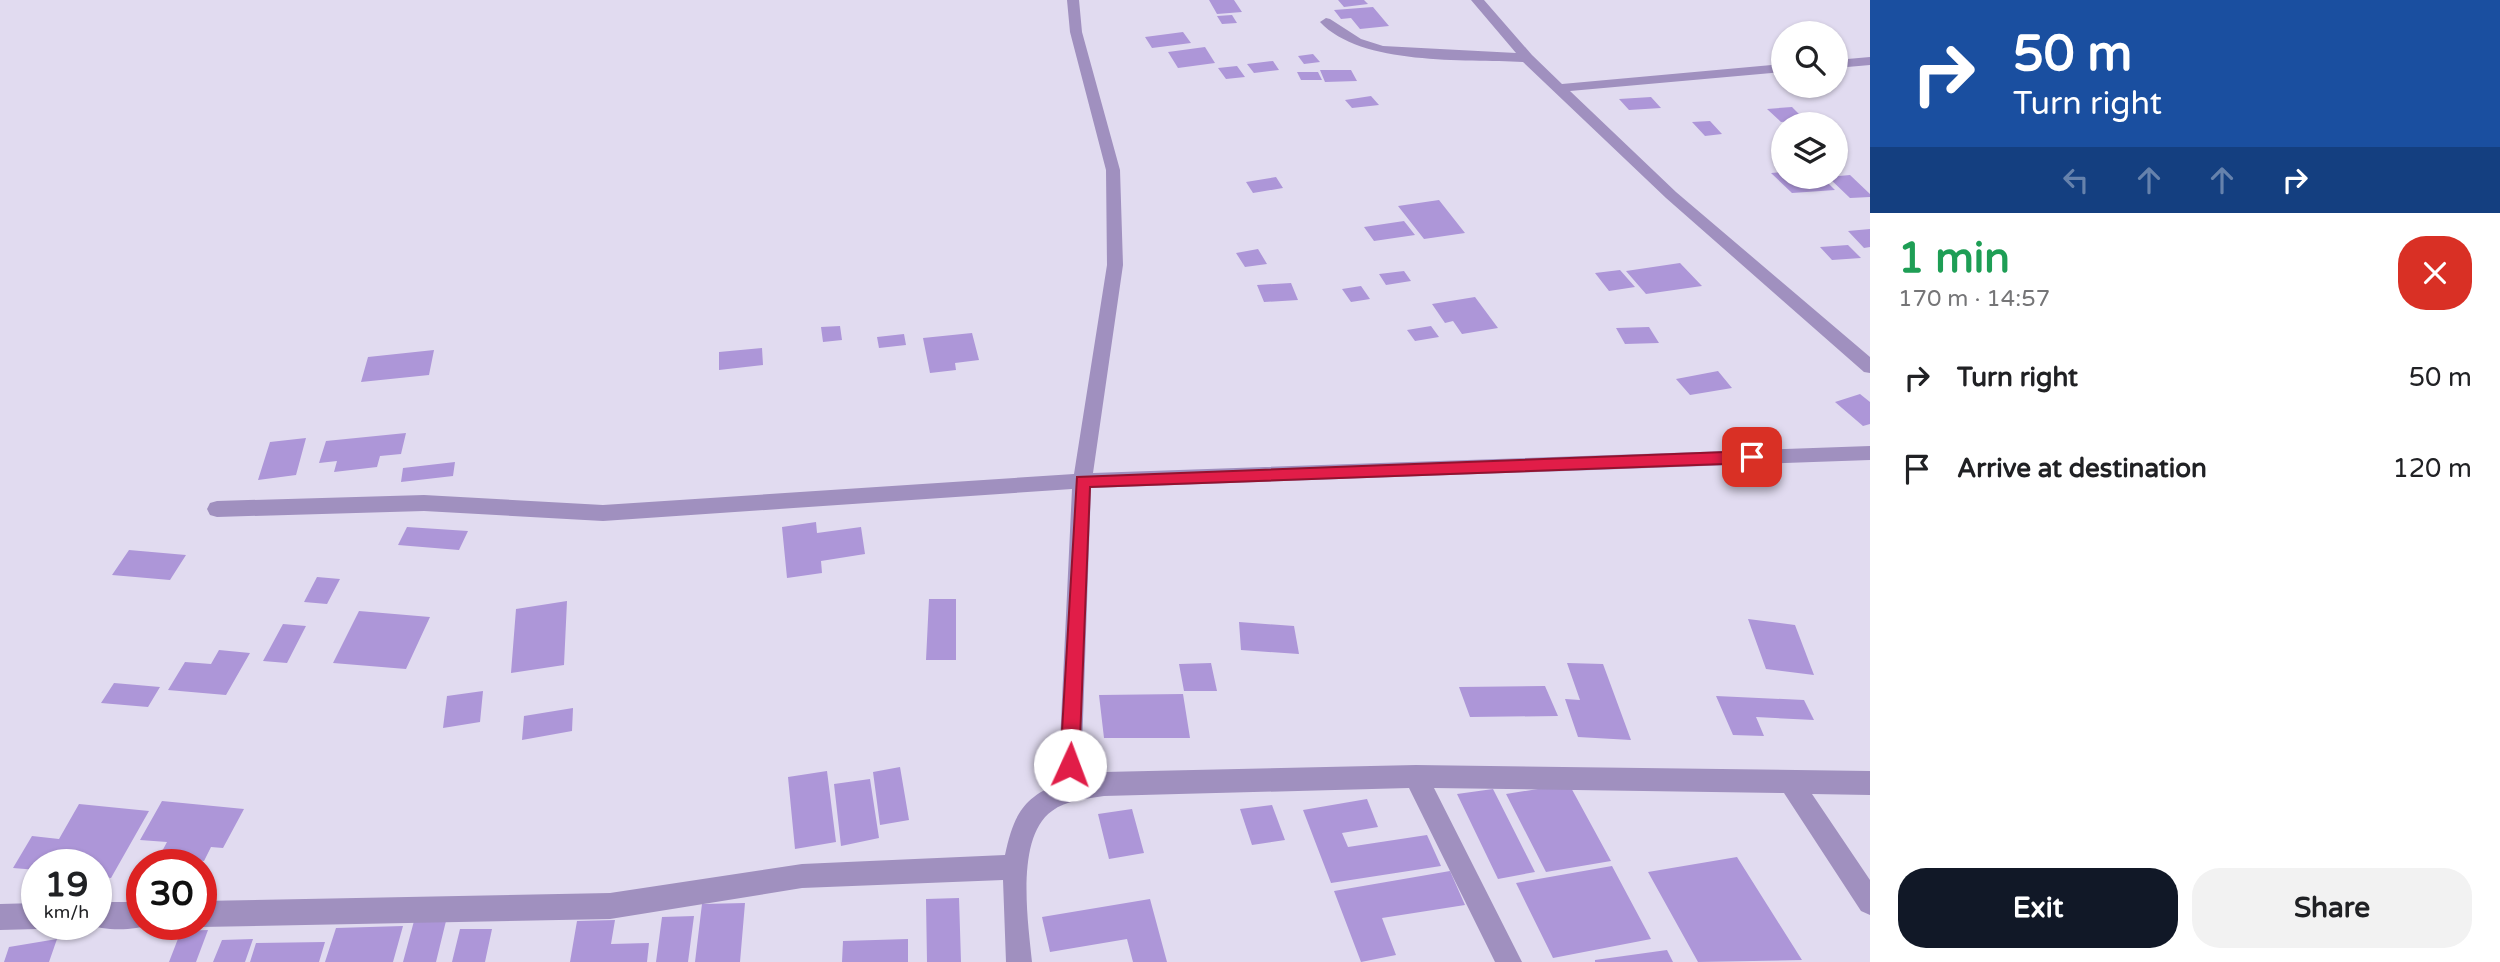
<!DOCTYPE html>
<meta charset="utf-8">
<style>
:root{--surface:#fff;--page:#f2f2f2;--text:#202124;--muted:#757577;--accent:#111827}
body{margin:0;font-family:"Varela Round",sans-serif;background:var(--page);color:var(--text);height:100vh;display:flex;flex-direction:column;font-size:26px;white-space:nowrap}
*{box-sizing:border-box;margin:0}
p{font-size:23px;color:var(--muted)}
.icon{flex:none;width:38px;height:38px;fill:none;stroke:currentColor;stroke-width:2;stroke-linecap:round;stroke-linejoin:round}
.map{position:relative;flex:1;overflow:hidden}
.sheet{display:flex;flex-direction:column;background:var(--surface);width:630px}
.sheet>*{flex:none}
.hud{background:#1a4fa0;color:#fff;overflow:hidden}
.controls{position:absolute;left:1771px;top:21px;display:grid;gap:14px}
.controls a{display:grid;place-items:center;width:77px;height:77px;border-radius:50%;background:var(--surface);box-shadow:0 2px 5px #0004;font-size:35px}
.speed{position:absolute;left:21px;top:849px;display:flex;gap:14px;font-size:35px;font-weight:700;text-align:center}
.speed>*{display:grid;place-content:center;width:91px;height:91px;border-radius:50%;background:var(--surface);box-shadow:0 2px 5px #0004;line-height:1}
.speed small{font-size:18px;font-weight:400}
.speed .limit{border:10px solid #d22;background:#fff;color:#111}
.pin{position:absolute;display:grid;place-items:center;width:60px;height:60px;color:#fff;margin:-30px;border-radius:14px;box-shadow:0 4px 10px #0006}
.me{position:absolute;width:77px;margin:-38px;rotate:2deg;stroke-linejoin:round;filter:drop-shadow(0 0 5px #0008)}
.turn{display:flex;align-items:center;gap:24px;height:147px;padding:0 28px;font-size:32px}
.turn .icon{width:91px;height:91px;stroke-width:2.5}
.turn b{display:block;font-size:49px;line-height:60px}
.lanes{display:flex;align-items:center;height:66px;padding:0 28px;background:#0003;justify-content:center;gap:35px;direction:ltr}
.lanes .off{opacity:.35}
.round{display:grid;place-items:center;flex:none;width:74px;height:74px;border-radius:28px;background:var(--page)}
.summary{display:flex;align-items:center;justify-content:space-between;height:119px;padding:0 28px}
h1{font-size:42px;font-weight:700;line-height:52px;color:#1e9e55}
.primary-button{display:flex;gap:14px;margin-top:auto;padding:14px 28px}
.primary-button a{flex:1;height:80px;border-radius:28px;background:var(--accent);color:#fff;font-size:28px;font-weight:700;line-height:80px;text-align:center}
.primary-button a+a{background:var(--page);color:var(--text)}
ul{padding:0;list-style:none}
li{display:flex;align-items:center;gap:21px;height:91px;padding:0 28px}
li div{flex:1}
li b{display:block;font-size:26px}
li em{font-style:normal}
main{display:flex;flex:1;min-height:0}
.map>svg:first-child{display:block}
</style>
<main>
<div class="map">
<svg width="1870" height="962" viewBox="0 0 1870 962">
<rect width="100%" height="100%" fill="#e1dbf0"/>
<path fill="#ad96d8" d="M 1209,0 L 1234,0 L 1242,12 L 1217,14 Z
M 1338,0 L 1364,0 L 1368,4 L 1344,7 Z
M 1373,7 L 1389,26 L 1360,29 L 1351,18 L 1341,19 L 1334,10 Z
M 1232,15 L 1237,23 L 1222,24 L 1217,16 Z
M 1183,32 L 1191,43 L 1152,48 L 1145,37 Z
M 1205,47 L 1215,63 L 1178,68 L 1168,52 Z
M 1313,54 L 1320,62 L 1304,64 L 1298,56 Z
M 1273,61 L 1279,70 L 1254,73 L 1247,64 Z
M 1237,66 L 1245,77 L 1226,79 L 1218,68 Z
M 1320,70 L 1351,70 L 1357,81 L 1325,82 Z
M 1297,72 L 1318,72 L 1322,80 L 1301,80 Z
M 1371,96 L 1379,105 L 1352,108 L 1345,100 Z
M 1651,97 L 1661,108 L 1629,110 L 1619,99 Z
M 1792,107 L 1805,120 L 1781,122 L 1767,109 Z
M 1710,121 L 1722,134 L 1705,136 L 1692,122 Z
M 1783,172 L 1783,177 L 1822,177 L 1835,190 L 1792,193 L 1771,173 Z
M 1850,175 L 1870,194 L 1870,197 L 1850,198 L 1828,177 Z
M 1276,177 L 1283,188 L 1253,193 L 1246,182 Z
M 1439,200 L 1465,233 L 1424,239 L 1398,206 Z
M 1404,221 L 1415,235 L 1374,241 L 1364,227 Z
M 1870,229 L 1870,247 L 1864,248 L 1848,231 Z
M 1848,245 L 1861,258 L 1832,260 L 1820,247 Z
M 1258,249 L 1267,264 L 1245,267 L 1236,253 Z
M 1680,263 L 1702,286 L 1646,294 L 1626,271 Z
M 1620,270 L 1635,287 L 1609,291 L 1595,273 Z
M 1404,271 L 1411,281 L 1386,285 L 1379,274 Z
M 1291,283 L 1298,300 L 1264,302 L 1257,285 Z
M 1361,286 L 1370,299 L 1351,302 L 1342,289 Z
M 1475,297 L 1498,328 L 1462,334 L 1453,321 L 1445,323 L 1432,304 Z
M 840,326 L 842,340 L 823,342 L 821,327 Z
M 1431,326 L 1439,337 L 1415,341 L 1407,330 Z
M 1649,327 L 1659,343 L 1625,344 L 1616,328 Z
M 972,333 L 979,360 L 955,363 L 956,370 L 930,373 L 923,338 Z
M 904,334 L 906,345 L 879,348 L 877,337 Z
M 762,348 L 763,365 L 719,370 L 719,352 Z
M 434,350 L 429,375 L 361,382 L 368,357 Z
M 1718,371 L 1732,388 L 1690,395 L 1676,379 Z
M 1860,394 L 1870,402 L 1870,424 L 1863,426 L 1835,402 Z
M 406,433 L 401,454 L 380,456 L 377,467 L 334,472 L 337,461 L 319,463 L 326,441 Z
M 306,438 L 296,475 L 258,480 L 270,442 Z
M 455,462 L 453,476 L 401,482 L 403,468 Z
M 816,522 L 817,533 L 861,527 L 865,554 L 821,561 L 822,573 L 787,578 L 782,527 Z
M 407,527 L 468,531 L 459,550 L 398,545 Z
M 129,550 L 186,555 L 170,580 L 112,575 Z
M 317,577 L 340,579 L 327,604 L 304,602 Z
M 929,599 L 956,599 L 956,660 L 926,660 Z
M 567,601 L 564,665 L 511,673 L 516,609 Z
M 359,611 L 430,617 L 406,669 L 333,663 Z
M 1748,619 L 1795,625 L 1814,675 L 1766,669 Z
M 1239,622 L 1294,626 L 1299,654 L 1241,650 Z
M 283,624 L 306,626 L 287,663 L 263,661 Z
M 219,650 L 250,653 L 226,695 L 168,690 L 185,662 L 211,664 Z
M 1211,663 L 1217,691 L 1184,691 L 1179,664 Z
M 1567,663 L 1603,664 L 1631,740 L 1578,737 L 1565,699 L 1580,700 Z
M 114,683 L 160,687 L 148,707 L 101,703 Z
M 1545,686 L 1558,716 L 1470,717 L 1459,687 Z
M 483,691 L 480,722 L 443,728 L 447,696 Z
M 1183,694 L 1190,738 L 1104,738 L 1099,695 Z
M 1716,696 L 1804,700 L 1814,720 L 1756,717 L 1764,736 L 1733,735 Z
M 573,708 L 572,731 L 522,740 L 524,716 Z
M 900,767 L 909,820 L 880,825 L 873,772 Z
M 827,771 L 836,842 L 795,849 L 788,777 Z
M 870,779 L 879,838 L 841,846 L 834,784 Z
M 1569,784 L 1611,861 L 1546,872 L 1506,794 Z
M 1493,789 L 1535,872 L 1498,879 L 1457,794 Z
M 1367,799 L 1378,827 L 1342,833 L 1348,847 L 1427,835 L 1441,866 L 1331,883 L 1303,810 Z
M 162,801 L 244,809 L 223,848 L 211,847 L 204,861 L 159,857 L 167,842 L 140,840 Z
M 79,804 L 149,811 L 111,878 L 96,876 L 96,864 L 37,864 L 37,870 L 13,868 L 32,836 L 59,839 Z
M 1272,805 L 1285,840 L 1252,845 L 1240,809 Z
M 1132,809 L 1144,853 L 1109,859 L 1098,814 Z
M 1737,857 L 1802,960 L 1698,962 L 1648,872 Z
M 1612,866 L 1651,939 L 1553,958 L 1516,883 Z
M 1450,871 L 1465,905 L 1382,918 L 1396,955 L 1361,962 L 1334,891 Z
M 959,898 L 961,962 L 927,962 L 926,899 Z
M 1150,899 L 1167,962 L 1133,962 L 1127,939 L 1050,952 L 1042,917 Z
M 745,903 L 740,962 L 695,962 L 702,904 Z
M 694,916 L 688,962 L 656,962 L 662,917 Z
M 615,920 L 611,944 L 649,943 L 647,962 L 570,962 L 577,921 Z
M 414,921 L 446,921 L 436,962 L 403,962 Z
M 403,926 L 393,962 L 325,962 L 336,928 Z
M 460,929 L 492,929 L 485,962 L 452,962 Z
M 208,930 L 196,962 L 169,962 L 181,931 Z
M 57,939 L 49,962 L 4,962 L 9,947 Z
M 253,939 L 245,962 L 213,962 L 222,940 Z
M 908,939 L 908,962 L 842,962 L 843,941 Z
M 325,942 L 319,962 L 250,962 L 256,943 Z
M 1667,950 L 1673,962 L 1595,962 L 1595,960 Z"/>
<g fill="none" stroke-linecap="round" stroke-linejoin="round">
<path fill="#a090bf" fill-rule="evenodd" d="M 1067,0 L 1079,0 L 1082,32 L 1120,170 L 1123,265 L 1093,473 L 1870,446 L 1870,460 L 1091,488 L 1081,777 L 1104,772 L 1416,765 L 1870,771 L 1870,795 L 1812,794 L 1870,880 L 1870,915 L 1861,911 L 1784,793 L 1434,788 L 1522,962 L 1495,962 L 1409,788 L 1104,796 C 1087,799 1066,800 1052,811 C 1015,837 1028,922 1032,962 L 1006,962 L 1003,880 L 802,888 L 610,919 L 201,927 L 194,924 L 201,924 L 201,901 L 610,893 L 802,864 L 1005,855 C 1013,819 1021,798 1058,784 L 1072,489 L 603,521 L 424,511 L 217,517 L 210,515 L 207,509 L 210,503 L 217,501 L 424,495 L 603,505 L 1074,474 L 1107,265 L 1106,170 L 1070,32 Z
M 1471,0 L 1484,0 L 1532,55 L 1562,84 L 1783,64 L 1783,72 L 1570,91 L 1676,192 L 1870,357 L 1870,373 L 1864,372 L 1666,198 L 1523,62 C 1465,59 1361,66 1320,22 L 1326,18 L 1330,19 L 1361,39 L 1383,46 L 1516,53 Z
M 1870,57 L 1870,65 L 1836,68 L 1836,60 Z
M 96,902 L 142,902 L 142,924 L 151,924 C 134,931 104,931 87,924 L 96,924 Z
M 37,903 L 37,924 L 46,925 L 37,929 L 0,930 L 0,904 Z"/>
</g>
<path fill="#e11d48" stroke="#92132f" stroke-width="2" d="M 1752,451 L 1760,457 L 1752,463 L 1090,487 L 1079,765 L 1077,772 L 1070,775 L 1063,772 L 1060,765 L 1077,477 Z"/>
</svg>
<div class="controls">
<a><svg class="icon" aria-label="search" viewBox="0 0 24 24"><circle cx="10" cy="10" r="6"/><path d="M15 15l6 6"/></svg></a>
<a><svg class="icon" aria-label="layers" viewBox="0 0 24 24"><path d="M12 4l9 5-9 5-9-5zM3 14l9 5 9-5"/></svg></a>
</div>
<div class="speed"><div>19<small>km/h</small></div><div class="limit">30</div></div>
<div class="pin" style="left:1752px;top:457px;background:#d93025"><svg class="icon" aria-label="arrive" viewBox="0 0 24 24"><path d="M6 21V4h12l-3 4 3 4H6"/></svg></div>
<svg class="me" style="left:1070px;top:765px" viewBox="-20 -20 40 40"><circle r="19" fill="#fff"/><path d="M0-13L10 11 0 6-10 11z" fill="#e11d48"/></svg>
</div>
<section class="sheet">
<div class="hud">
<div class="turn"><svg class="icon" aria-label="right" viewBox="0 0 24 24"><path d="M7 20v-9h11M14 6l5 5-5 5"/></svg><div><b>50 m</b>Turn right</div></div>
<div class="lanes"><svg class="icon off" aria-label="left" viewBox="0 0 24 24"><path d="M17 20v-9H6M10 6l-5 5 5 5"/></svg><svg class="icon off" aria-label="ahead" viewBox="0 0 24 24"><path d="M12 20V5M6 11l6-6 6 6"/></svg><svg class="icon off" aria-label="ahead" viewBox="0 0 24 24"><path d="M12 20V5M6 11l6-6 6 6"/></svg><svg class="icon" aria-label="right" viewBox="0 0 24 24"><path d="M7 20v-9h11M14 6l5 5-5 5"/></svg></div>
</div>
<div class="summary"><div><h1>1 min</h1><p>170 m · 14:57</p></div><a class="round" style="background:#d93025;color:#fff"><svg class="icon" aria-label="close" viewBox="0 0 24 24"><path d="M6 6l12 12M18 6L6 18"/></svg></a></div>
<ul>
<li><svg class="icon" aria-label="right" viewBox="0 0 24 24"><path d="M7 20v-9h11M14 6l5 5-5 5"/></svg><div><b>Turn right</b></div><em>50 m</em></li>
<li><svg class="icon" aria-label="arrive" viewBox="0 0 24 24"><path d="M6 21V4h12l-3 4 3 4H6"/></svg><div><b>Arrive at destination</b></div><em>120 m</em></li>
</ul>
<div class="primary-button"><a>Exit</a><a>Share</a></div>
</section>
</main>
